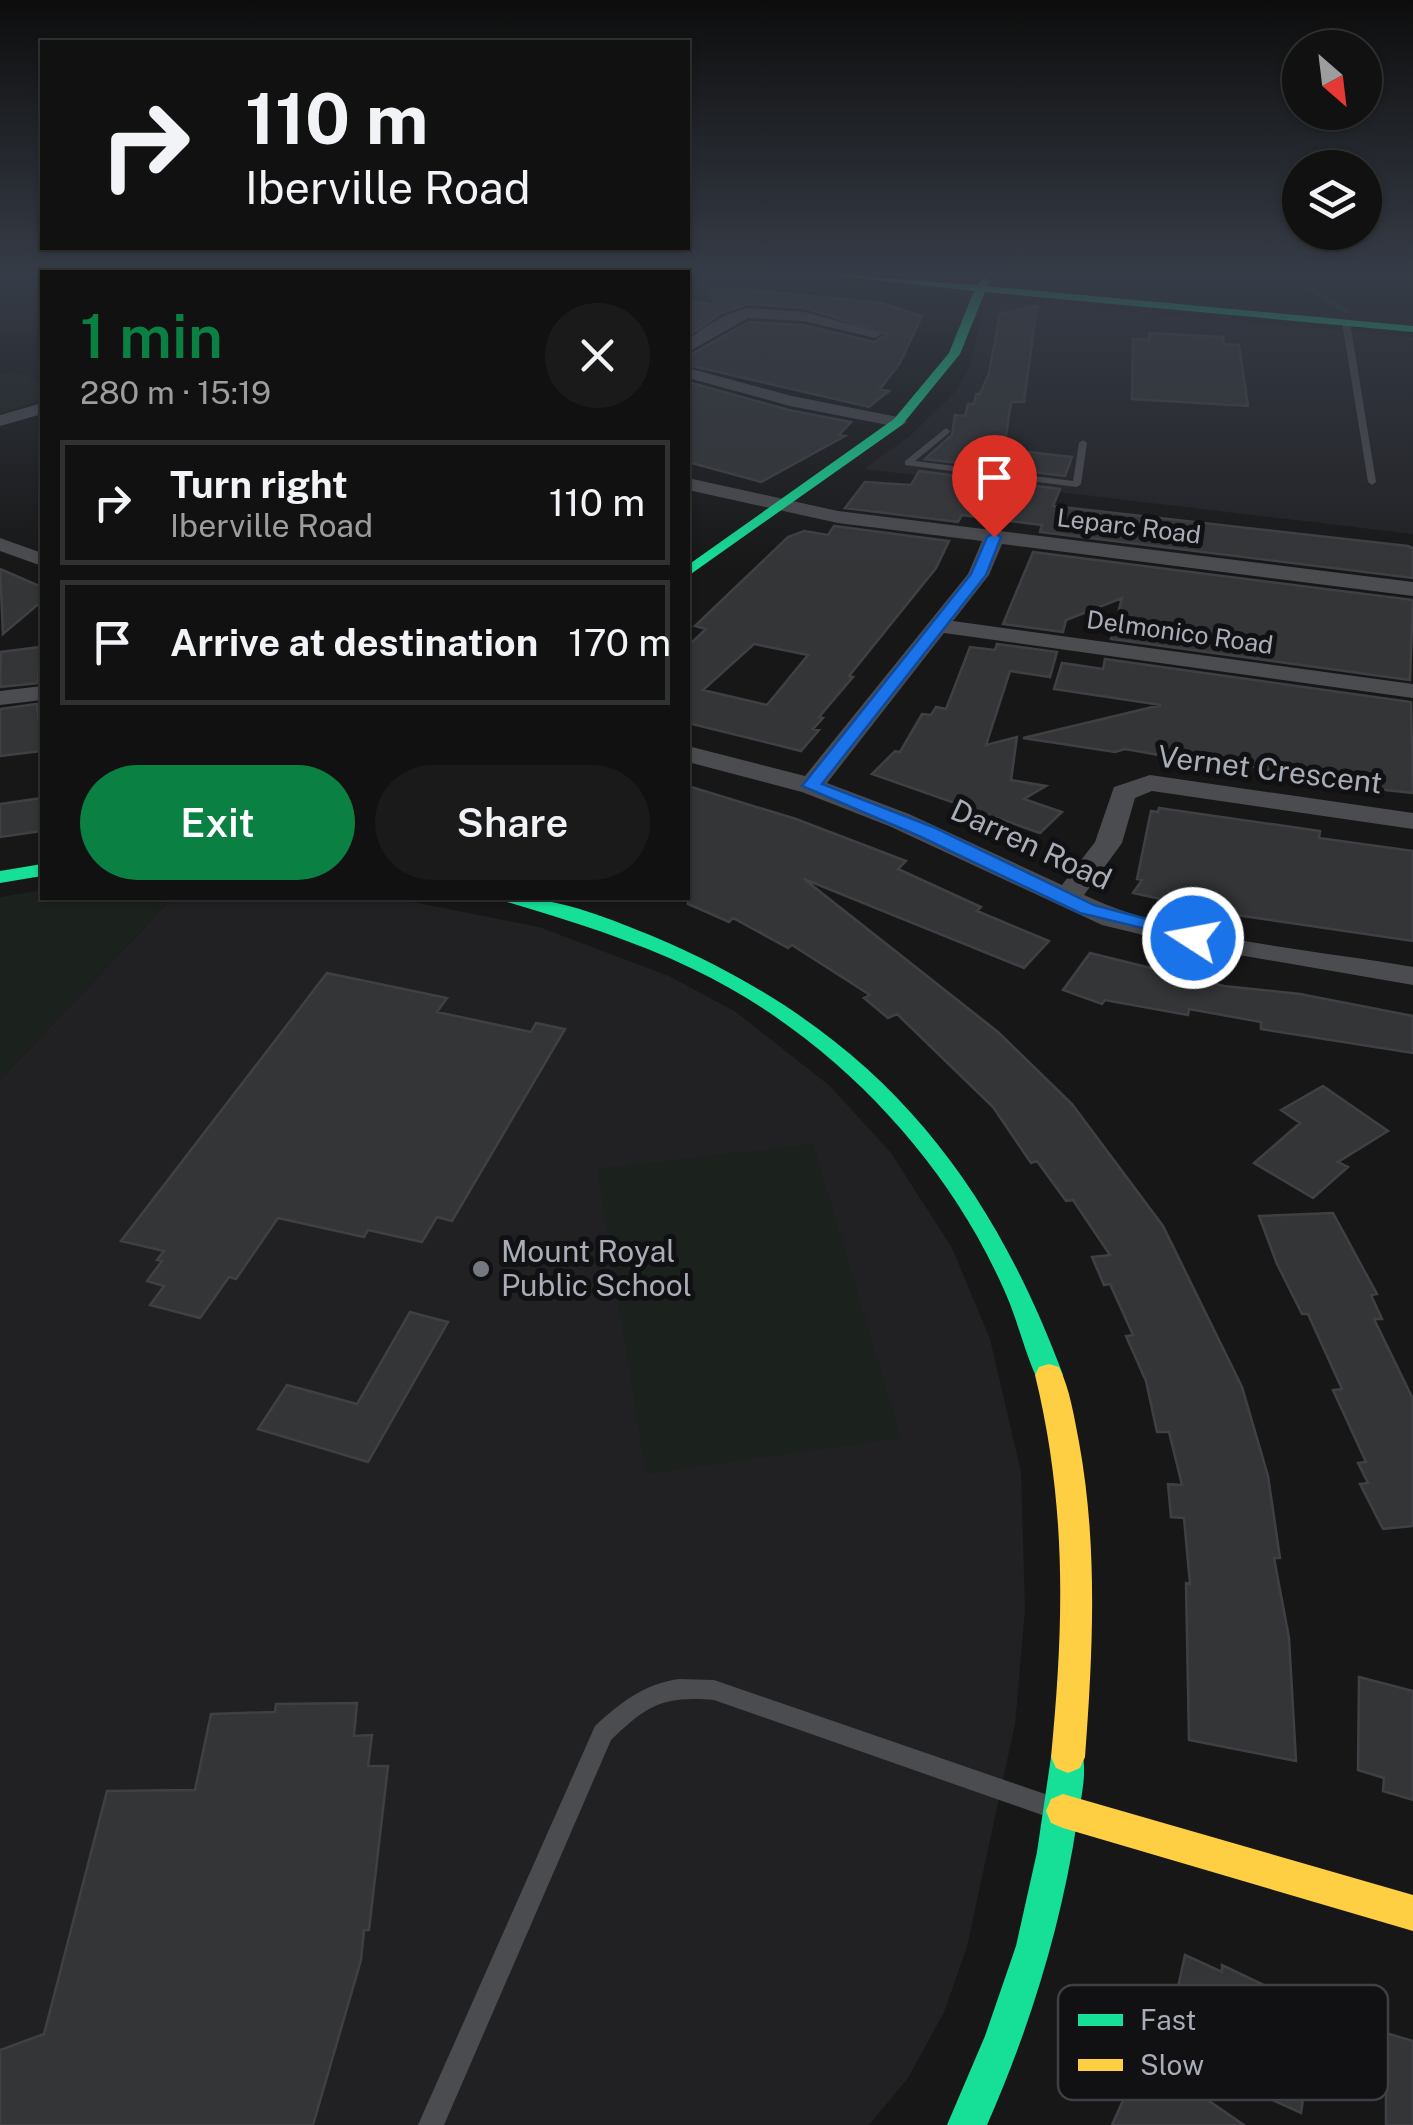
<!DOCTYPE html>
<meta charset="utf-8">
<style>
:root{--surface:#111;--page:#1a1a1a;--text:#f1f3f6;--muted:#9c9d9f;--line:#303131;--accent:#0b8043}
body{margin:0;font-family:"Public Sans",sans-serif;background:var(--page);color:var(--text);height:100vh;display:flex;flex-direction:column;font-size:38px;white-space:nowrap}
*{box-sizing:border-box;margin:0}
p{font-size:32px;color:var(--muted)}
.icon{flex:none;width:55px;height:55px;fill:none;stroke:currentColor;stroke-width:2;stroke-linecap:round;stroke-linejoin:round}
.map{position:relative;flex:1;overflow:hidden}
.panel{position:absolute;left:40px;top:270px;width:650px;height:630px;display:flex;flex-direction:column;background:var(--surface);border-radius:0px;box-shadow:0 2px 8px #0004,0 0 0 2px var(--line)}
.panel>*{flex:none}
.guide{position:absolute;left:40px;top:40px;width:650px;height:210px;border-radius:0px;box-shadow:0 2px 8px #0004,0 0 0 2px var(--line);background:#111;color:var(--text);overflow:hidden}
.needle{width:65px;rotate:152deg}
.controls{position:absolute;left:1282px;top:30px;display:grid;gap:20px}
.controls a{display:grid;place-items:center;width:100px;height:100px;border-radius:50%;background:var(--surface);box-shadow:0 2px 8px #0004,0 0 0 2px var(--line);font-size:50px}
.pin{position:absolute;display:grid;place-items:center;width:85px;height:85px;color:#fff;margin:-102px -42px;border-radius:50% 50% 50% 0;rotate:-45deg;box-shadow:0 0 10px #0007}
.pin .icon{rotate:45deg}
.me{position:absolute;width:110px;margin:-55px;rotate:281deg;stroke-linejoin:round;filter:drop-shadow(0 0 8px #0008)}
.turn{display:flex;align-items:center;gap:35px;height:210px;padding:0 40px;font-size:45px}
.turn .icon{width:130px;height:130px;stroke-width:2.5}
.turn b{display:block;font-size:70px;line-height:85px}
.round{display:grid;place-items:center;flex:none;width:105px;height:105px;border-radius:52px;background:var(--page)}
.summary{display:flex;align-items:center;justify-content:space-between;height:170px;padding:0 40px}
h1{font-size:60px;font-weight:600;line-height:75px;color:var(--accent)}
.button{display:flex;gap:20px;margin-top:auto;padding:20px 40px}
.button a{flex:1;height:115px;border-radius:60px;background:var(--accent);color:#fff;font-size:40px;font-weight:600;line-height:115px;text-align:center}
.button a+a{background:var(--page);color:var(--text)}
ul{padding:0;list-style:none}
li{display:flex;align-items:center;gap:30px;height:125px;margin:0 20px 15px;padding:0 20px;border:5px solid var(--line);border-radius:0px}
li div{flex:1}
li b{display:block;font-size:38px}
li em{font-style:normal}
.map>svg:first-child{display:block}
</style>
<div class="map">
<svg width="1413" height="2125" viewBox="0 0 1413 2125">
<rect width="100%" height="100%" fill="#171717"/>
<path fill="#212124" d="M 991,300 L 1413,337 L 1413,534 L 864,469 L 910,436 L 955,392 L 969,369 L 985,303 Z
M 172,898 L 393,898 L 539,927 L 669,976 L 736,1012 L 830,1086 L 891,1153 L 952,1248 L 990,1339 L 1021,1472 L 1025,1609 L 1015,1724 L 967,1947 L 944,2012 L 908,2078 L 869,2125 L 0,2125 L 0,1080 Z"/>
<path fill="#1b211c" d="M 14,372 L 42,382 L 42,400 L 0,414 L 0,373 Z
M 42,890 L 42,898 L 172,898 L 0,1080 L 0,897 Z
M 813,1144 L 901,1438 L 646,1474 L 597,1169 Z"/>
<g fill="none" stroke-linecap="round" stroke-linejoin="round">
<path stroke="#2a3239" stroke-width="5" d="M 1282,272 L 1347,311"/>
</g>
<path fill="#343537" stroke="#3f4043" stroke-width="2.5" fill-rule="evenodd" d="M 738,289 L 882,303 L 922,316 L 900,363 L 880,389 L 889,391 L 869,407 L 688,365 L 688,356 L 749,322 L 803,325 L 874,342 L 887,334 L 805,308 L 748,304 L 721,313 L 688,336 L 688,301 L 715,305 L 709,290 Z
M 1037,306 L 1024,402 L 1011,402 L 1004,449 L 1072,457 L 1065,476 L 925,459 L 952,435 L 955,415 L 965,416 L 968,404 L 974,404 L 976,394 L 980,394 L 989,373 L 1000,314 Z
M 1149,333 L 1223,337 L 1224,344 L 1239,345 L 1248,406 L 1132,399 L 1133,339 L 1149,340 Z
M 688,382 L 789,410 L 851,422 L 839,435 L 845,436 L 761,482 L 688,462 Z
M 919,471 L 1060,489 L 1053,506 L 1408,546 L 1413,548 L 1413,578 L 1040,532 L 1042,525 L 962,515 L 958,522 L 845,508 L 865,482 L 911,485 Z
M 834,526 L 949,541 L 936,568 L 849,676 L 853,677 L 819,717 L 823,718 L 813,729 L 819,730 L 801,751 L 688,723 L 688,646 L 706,629 L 695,626 L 788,537 L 804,531 L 828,535 ZM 754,644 L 808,655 L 767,705 L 703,690 Z
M 1033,552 L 1413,600 L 1410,680 L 1111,639 L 1122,598 L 1066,620 L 1063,632 L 1003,624 Z
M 0,569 L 42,587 L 42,601 L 3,634 Z
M 997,644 L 1057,652 L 1050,677 L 1010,671 L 986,745 L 1017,737 L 1011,780 L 1046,786 L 1024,799 L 1062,812 L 1040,833 L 872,774 L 895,751 L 900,752 L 922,714 L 931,715 L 936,707 L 946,709 L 970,647 L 995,650 Z
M 40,647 L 38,683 L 0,687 L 1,652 Z
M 1105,659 L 1411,702 L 1413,793 L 1348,786 L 1245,765 L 1244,770 L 1125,749 L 1115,752 L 1023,738 L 1161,705 L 1054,689 L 1062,663 L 1103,669 Z
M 37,704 L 42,751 L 0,756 L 0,709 Z
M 688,786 L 796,819 L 906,861 L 898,869 L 981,907 L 977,911 L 1049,941 L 1024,968 L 804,879 L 998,1032 L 1072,1104 L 1163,1226 L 1242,1387 L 1268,1476 L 1280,1558 L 1274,1558 L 1289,1638 L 1296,1761 L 1189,1740 L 1186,1583 L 1190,1584 L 1184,1518 L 1171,1517 L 1168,1484 L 1182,1485 L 1169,1432 L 1157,1432 L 1146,1381 L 1126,1336 L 1133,1335 L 1110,1284 L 1104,1285 L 1092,1257 L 1110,1255 L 1073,1200 L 1066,1201 L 1037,1161 L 1031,1163 L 993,1107 L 897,1014 L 888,1018 L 864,998 L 870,995 L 792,945 L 788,948 L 733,918 L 729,922 L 688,904 Z
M 42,798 L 42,831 L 0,837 L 0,804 Z
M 1159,808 L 1320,831 L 1319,838 L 1413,851 L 1413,941 L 1229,914 L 1133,893 L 1142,880 L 1137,879 L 1151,811 L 1158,812 Z
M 1090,953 L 1224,986 L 1300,994 L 1413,1016 L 1413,1053 L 1261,1029 L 1261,1022 L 1189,1009 L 1188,1015 L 1105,1000 L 1102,1004 L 1063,990 Z
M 327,973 L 447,998 L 437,1012 L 531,1032 L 536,1023 L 565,1029 L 452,1221 L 437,1217 L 422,1242 L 368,1230 L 364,1237 L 278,1218 L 236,1279 L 229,1277 L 200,1318 L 150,1305 L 164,1286 L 147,1281 L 162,1261 L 157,1260 L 164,1251 L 121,1241 Z
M 1323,1086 L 1388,1131 L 1338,1162 L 1348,1167 L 1313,1198 L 1254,1163 L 1300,1123 L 1281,1110 Z
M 1333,1213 L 1377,1294 L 1371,1295 L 1382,1319 L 1374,1319 L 1413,1399 L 1413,1526 L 1383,1529 L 1360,1484 L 1368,1483 L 1358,1463 L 1366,1462 L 1333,1390 L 1342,1389 L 1308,1314 L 1302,1314 L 1277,1264 L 1259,1216 Z
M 410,1312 L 448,1322 L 368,1462 L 258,1429 L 287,1385 L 357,1404 Z
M 1359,1677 L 1413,1691 L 1413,1800 L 1383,1791 L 1384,1778 L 1358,1770 Z
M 357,1703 L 354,1736 L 372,1735 L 368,1766 L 388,1766 L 369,1930 L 364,1930 L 361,1960 L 313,2125 L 0,2125 L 0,2050 L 44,2034 L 107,1791 L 195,1790 L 211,1714 L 275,1712 L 276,1704 Z
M 1185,1955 L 1222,1972 L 1222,1965 L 1316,2010 L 1301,2113 L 1176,2056 L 1167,2072 L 1244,2125 L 1112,2125 L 1141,2060 L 1150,2066 L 1163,2005 L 1173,2010 Z
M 1386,2033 L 1413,2041 L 1413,2125 L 1386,2125 Z"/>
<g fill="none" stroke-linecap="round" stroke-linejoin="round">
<path fill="#4b4c50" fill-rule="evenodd" d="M 1346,320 L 1350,322 L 1376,482 L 1372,485 L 1368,482 L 1342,322 Z
M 946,428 L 950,431 L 949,433 L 915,461 L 1073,481 L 1079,443 L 1083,440 L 1087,443 L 1081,484 L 1077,487 L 905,465 L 905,461 Z
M 679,1679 L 714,1680 L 1045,1794 L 1053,1797 L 1056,1805 L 1053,1813 L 1045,1816 L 714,1700 C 662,1696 648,1705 611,1740 L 444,2125 L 418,2125 L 595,1726 C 621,1702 644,1684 679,1679 Z"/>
<path fill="#4b4c50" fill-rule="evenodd" d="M 748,308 L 804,312 L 883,333 L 875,338 L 804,321 L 748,318 L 688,352 L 688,340 C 707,325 723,314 748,308 Z
M 688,368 L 792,396 L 898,417 L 907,422 L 898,427 L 790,406 L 688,378 Z
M 42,403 L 42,414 L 0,426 L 0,415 Z
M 688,478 L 838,511 L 1413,582 L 1413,596 L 1002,544 L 989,575 L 953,621 L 1413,684 L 1413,698 L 944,633 L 827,783 L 909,814 L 1062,885 L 1095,842 L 1114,787 L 1150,775 L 1413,813 L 1413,829 L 1152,791 L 1135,798 L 1122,843 L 1084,895 C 1184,941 1305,948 1413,967 L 1413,985 L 1193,947 L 1102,925 L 889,826 L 802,792 L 688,762 L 688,746 L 805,776 L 968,574 L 982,541 L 838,523 L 688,490 Z
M 0,538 L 42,553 L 42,566 L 0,551 Z
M 42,686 L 42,700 L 0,705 L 0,691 Z"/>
<path fill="#16e098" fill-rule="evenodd" d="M 804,272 L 977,285 L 984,277 L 989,280 L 987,286 L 1413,326 L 1413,332 L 985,292 L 960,354 L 902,425 L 688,576 L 688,565 L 894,419 L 949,353 L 974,291 Z
M 42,864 L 42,876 L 0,883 L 0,871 Z
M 504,898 C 554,895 611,919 657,938 C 867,1028 984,1163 1063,1375 L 1059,1383 L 1049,1386 L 1039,1383 C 1027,1358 1020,1330 1010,1304 C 1001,1281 989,1258 977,1236 C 914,1124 809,1024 693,969 C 633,940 570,921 507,902 Z
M 1068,1741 L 1080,1746 C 1089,1767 1081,1798 1077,1822 C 1061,1927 1030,2027 987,2125 L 947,2125 L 985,2036 L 1016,1946 L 1037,1852 L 1051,1757 L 1056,1746 Z"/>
<path fill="#ffcf43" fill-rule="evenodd" d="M 1049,1364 L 1059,1367 C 1070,1389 1074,1417 1079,1442 C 1098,1546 1093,1651 1085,1757 L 1080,1768 L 1068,1773 L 1056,1768 L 1051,1757 C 1064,1624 1067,1506 1035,1375 L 1039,1367 Z
M 1063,1794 L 1413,1895 L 1413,1931 L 1063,1828 L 1051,1823 L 1046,1811 L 1051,1799 Z"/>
</g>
<linearGradient id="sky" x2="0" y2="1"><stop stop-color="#0d0d0d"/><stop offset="0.48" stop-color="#363c47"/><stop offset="1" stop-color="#363c47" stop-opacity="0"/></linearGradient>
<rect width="1413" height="570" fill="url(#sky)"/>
<path fill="#1a73e8" stroke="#114b97" stroke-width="2.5" d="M 994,533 L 1001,537 L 986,575 L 822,784 L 933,827 L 1094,905 L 1200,933 L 1200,942 L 1080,913 L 919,836 L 802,786 L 971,574 L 987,537 Z"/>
<circle fill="#757880" stroke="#111113" stroke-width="4" cx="481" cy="1269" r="10"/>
<g text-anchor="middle" stroke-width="10" stroke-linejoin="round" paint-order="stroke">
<g font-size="25" fill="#a8adb8" stroke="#111113">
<text transform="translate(1129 526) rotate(7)" y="9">Leparc Road</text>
<text transform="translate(1180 632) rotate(8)" y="9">Delmonico Road</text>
</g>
<g font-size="30" fill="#a8adb8" stroke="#111113">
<text transform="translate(1270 770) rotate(7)" y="10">Vernet Crescent</text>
<text transform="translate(1031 845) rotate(25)" y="10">Darren Road</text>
</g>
<g font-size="30" fill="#a8adb8" stroke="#111113" text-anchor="start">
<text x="501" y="1262">Mount Royal<tspan x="501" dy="34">Public School</tspan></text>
</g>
</g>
<rect x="1058" y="1985" width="330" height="115" rx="15" fill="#111113" stroke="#3e4045" stroke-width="2.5"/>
<rect x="1078" y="2014" width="45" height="12" fill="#16e098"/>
<rect x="1078" y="2059" width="45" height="12" fill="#ffcf43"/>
<g font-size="28" fill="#a8adb8">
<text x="1140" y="2030">Fast</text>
<text x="1140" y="2075">Slow</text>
</g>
</svg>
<div class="controls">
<a><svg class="needle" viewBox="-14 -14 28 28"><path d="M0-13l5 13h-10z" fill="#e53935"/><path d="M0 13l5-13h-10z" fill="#9c9d9f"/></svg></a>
<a><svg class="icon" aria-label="layers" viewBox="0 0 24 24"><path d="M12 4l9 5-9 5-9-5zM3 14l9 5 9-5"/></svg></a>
</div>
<div class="pin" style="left:994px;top:537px;background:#d93025"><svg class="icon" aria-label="arrive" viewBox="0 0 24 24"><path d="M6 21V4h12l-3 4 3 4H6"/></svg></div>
<svg class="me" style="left:1193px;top:938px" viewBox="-20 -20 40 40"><circle r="17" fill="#1a73e8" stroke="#fff" stroke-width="3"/><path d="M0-11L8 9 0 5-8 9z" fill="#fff"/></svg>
<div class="guide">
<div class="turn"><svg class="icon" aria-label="right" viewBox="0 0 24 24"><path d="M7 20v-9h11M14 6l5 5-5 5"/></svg><div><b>110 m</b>Iberville Road</div></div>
</div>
<section class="panel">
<div class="summary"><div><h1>1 min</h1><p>280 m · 15:19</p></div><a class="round"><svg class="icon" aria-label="close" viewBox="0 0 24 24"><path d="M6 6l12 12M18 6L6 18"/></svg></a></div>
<ul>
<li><svg class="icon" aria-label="right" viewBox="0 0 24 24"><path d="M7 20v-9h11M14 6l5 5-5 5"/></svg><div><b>Turn right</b><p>Iberville Road</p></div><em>110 m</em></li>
<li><svg class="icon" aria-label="arrive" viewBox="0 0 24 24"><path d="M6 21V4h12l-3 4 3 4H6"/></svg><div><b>Arrive at destination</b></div><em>170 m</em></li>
</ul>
<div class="button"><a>Exit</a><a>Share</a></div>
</section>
</div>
